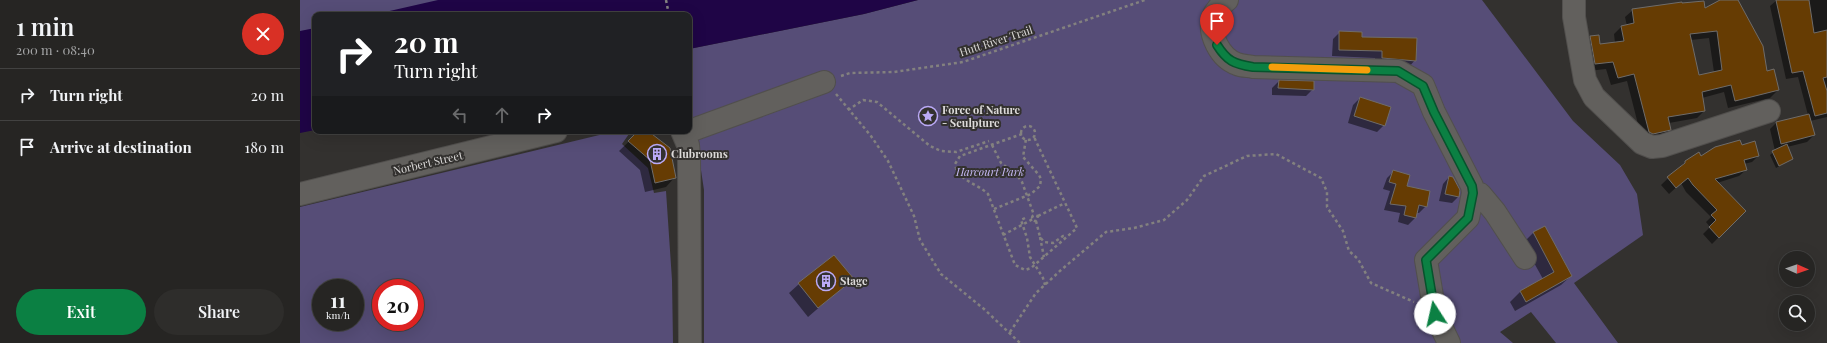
<!DOCTYPE html>
<meta charset="utf-8">
<style>
:root{--surface:#262523;--page:#2e2d2b;--text:#f1f3f6;--muted:#a4a5a6;--line:#424241;--accent:#0b8043}
body{margin:0;font-family:"Playfair Display",serif;background:var(--page);color:var(--text);height:100vh;display:flex;flex-direction:column;font-size:15px;white-space:nowrap}
*{box-sizing:border-box;margin:0}
p{font-size:13px;color:var(--muted)}
.icon{flex:none;width:22px;height:22px;fill:none;stroke:currentColor;stroke-width:2;stroke-linecap:round;stroke-linejoin:round}
.map{position:relative;flex:1;overflow:hidden}
.panel{display:flex;flex-direction:column;background:var(--surface);width:300px}
.panel>*{flex:none}
.banner{position:absolute;left:12px;top:12px;width:380px;height:122px;border-radius:8px;box-shadow:0 4px 16px #0002,0 0 0 1px var(--line);background:#202124;color:#fff;overflow:hidden}
.needle{width:26px;rotate:92deg}
.tools{position:absolute;left:1479px;top:251px;display:grid;gap:8px}
.tools a{display:grid;place-items:center;width:36px;height:36px;border-radius:50%;background:var(--surface);box-shadow:0 4px 16px #0002,0 0 0 1px var(--line);font-size:20px}
.speed{position:absolute;left:12px;top:279px;display:flex;gap:8px;font-size:20px;font-weight:700;text-align:center}
.speed>*{display:grid;place-content:center;width:52px;height:52px;border-radius:50%;background:var(--surface);box-shadow:0 4px 16px #0002,0 0 0 1px var(--line);line-height:1}
.speed small{font-size:10px;font-weight:400}
.speed .limit{border:6px solid #d22;background:#fff;color:#111}
.pin{position:absolute;display:grid;place-items:center;width:34px;height:34px;color:#fff;margin:-41px -17px;border-radius:50% 50% 50% 0;rotate:-45deg;box-shadow:0 0 4px #0007}
.pin .icon{rotate:45deg}
.me{position:absolute;width:44px;margin:-22px;rotate:350deg;stroke-linejoin:round;filter:drop-shadow(0 0 3px #0008)}
.turn{display:flex;align-items:center;gap:14px;height:84px;padding:0 16px;font-size:18px}
.turn .icon{width:52px;height:52px;stroke-width:2.5}
.turn b{display:block;font-size:28px;line-height:34px}
.lanes{display:flex;align-items:center;height:38px;padding:0 16px;background:#0003;justify-content:center;gap:20px;direction:ltr}
.lanes .off{opacity:.35}
.round{display:grid;place-items:center;flex:none;width:42px;height:42px;border-radius:21px;background:var(--page)}
.head{display:flex;align-items:center;justify-content:space-between;height:68px;padding:0 16px}
h1{font-size:24px;font-weight:600;line-height:30px}
.button{display:flex;gap:8px;margin-top:auto;padding:8px 16px}
.button a{flex:1;height:46px;border-radius:24px;background:var(--accent);color:#fff;font-size:16px;font-weight:600;line-height:46px;text-align:center}
.button a+a{background:var(--page);color:var(--text)}
ul{padding:0;list-style:none}
li{display:flex;align-items:center;gap:12px;height:52px;padding:0 16px;border-top:1px solid var(--line)}
li div{flex:1}
li b{display:block;font-size:15px}
li em{font-style:normal}
main{display:flex;flex:1;min-height:0}
.map>svg:first-child{display:block}
</style>
<main>
<section class="panel">
<div class="head"><div><h1>1 min</h1><p>200 m · 08:40</p></div><a class="round" style="background:#d93025;color:#fff"><svg class="icon" aria-label="close" viewBox="0 0 24 24"><path d="M6 6l12 12M18 6L6 18"/></svg></a></div>
<ul>
<li><svg class="icon" aria-label="right" viewBox="0 0 24 24"><path d="M7 20v-9h11M14 6l5 5-5 5"/></svg><div><b>Turn right</b></div><em>20 m</em></li>
<li><svg class="icon" aria-label="arrive" viewBox="0 0 24 24"><path d="M6 21V4h12l-3 4 3 4H6"/></svg><div><b>Arrive at destination</b></div><em>180 m</em></li>
</ul>
<div class="button"><a>Exit</a><a>Share</a></div>
</section>
<div class="map">
<svg width="1527" height="343" viewBox="0 0 1527 343">
<rect width="100%" height="100%" fill="#33312f"/>
<path fill="#564d77" fill-rule="evenodd" d="M 0,0 L 181,0 L 108,15 L 15,15 L 15,34 L 0,37 Z
M 618,0 L 1182,0 L 1273,121 L 1320,165 L 1337,194 L 1343,235 L 1274,283 L 1318,343 L 1256,343 L 1231,312 L 1200,332 L 1213,343 L 404,343 L 404,190 L 389,91 L 389,49 L 564,14 Z
M 316,131 L 331,131 L 322,144 L 348,168 L 354,193 L 366,191 L 372,280 L 373,343 L 0,343 L 0,207 ZM 21,288 L 55,288 L 55,322 L 21,322 ZM 81,288 L 115,288 L 115,322 L 81,322 Z"/>
<path fill="#1f0546" d="M 138,0 L 618,0 L 564,14 L 389,49 L 389,15 L 72,15 Z
M 15,28 L 15,130 L 0,133 L 0,31 Z"/>
<path fill="#0007" fill-rule="evenodd" d="M 1422,0 L 1437,0 L 1466,72 L 1478,90 L 1470,98 L 1428,108 L 1424,92 L 1402,98 L 1404,111 L 1397,118 L 1369,123 L 1370,129 L 1363,137 L 1342,140 L 1327,81 L 1311,85 L 1306,69 L 1288,71 L 1283,45 L 1291,37 L 1299,45 L 1315,43 L 1314,34 L 1321,27 L 1327,26 L 1325,17 L 1333,10 L 1381,4 L 1404,10 ZM 1409,38 L 1414,72 L 1398,76 L 1391,40 Z
M 1477,0 L 1527,0 L 1527,117 L 1510,121 L 1514,135 L 1507,142 L 1487,147 L 1492,159 L 1476,168 L 1470,155 L 1475,151 L 1470,129 L 1476,123 L 1508,115 L 1498,77 L 1486,79 L 1470,6 Z
M 1040,32 L 1115,60 L 1109,67 L 1075,65 L 1075,58 L 1032,56 L 1033,39 Z
M 979,81 L 1013,89 L 1006,96 L 972,95 L 972,88 Z
M 1060,98 L 1084,125 L 1077,132 L 1048,123 L 1053,105 Z
M 340,131 L 346,131 L 375,177 L 366,187 L 345,192 L 340,170 L 319,151 Z
M 1441,146 L 1458,156 L 1452,162 L 1444,164 L 1446,170 L 1439,176 L 1417,183 L 1445,211 L 1412,244 L 1403,234 L 1410,227 L 1406,222 L 1411,217 L 1386,192 L 1381,183 L 1369,194 L 1361,185 L 1385,162 Z
M 1094,171 L 1106,187 L 1126,206 L 1119,213 L 1116,213 L 1115,218 L 1108,225 L 1098,222 L 1100,213 L 1084,210 L 1090,191 L 1083,189 L 1087,178 Z
M 1149,177 L 1158,197 L 1152,203 L 1139,201 L 1143,184 Z
M 1245,227 L 1271,276 L 1261,285 L 1215,311 L 1210,302 L 1220,292 L 1243,279 L 1223,243 L 1233,233 Z
M 552,279 L 508,317 L 489,293 L 499,284 Z"/>
<path fill="#663c03" stroke="#6f6c6a" fill-rule="evenodd" d="M 1420,0 L 1438,0 L 1463,46 L 1467,71 L 1474,69 L 1479,90 L 1435,101 L 1431,85 L 1402,92 L 1405,111 L 1368,117 L 1371,130 L 1353,134 L 1349,132 L 1334,74 L 1318,78 L 1313,62 L 1295,64 L 1290,36 L 1299,35 L 1300,44 L 1324,41 L 1321,26 L 1334,23 L 1332,9 L 1382,2 L 1382,3 L 1404,1 L 1405,8 ZM 1417,31 L 1422,70 L 1399,75 L 1390,34 Z
M 1476,0 L 1509,0 L 1514,33 L 1527,30 L 1527,77 L 1523,78 L 1527,91 L 1527,113 L 1515,116 L 1503,71 L 1492,73 Z
M 1039,31 L 1062,32 L 1062,37 L 1117,38 L 1116,61 L 1082,58 L 1082,51 L 1039,50 Z
M 979,80 L 1014,81 L 1014,90 L 978,88 Z
M 1060,97 L 1091,107 L 1085,126 L 1054,116 Z
M 1509,114 L 1515,135 L 1481,144 L 1476,122 Z
M 338,131 L 348,131 L 370,148 L 376,178 L 355,183 L 350,160 L 328,141 Z
M 1440,140 L 1442,145 L 1455,141 L 1459,156 L 1444,160 L 1447,170 L 1415,179 L 1446,211 L 1419,238 L 1409,227 L 1416,220 L 1411,215 L 1417,210 L 1393,185 L 1388,178 L 1376,188 L 1367,177 L 1385,163 L 1385,161 L 1399,152 L 1401,156 L 1415,147 Z
M 1487,144 L 1493,159 L 1479,166 L 1472,151 Z
M 1093,170 L 1110,175 L 1107,186 L 1130,191 L 1127,207 L 1119,205 L 1116,218 L 1104,215 L 1106,206 L 1090,204 L 1096,184 L 1089,182 Z
M 1149,176 L 1153,177 L 1160,190 L 1159,197 L 1145,194 Z
M 1245,226 L 1272,276 L 1226,302 L 1220,291 L 1254,272 L 1233,232 Z
M 534,255 L 554,279 L 518,308 L 498,283 Z"/>
<g fill="none" stroke-linecap="round" stroke-linejoin="round">
<g stroke="#514f4d" stroke-width="24">
<path id="minor" d="M 927,0 C 922,4 915,11 913,17 C 908,34 920,58 937,64 C 942,66 948,66 953,67 L 1098,71 L 1123,85 L 1134,112 L 1172,186 L 1173,193 L 1168,218 L 1126,260 L 1135,314 L 1149,343
M 1274,0 L 1274,17 L 1285,80 L 1294,97 L 1342,143 L 1352,147 L 1362,146 L 1469,111
M 382,131 L 388,145 L 389,157 L 390,343
M 384,133 L 524,82
M 1173,193 L 1180,194 L 1195,212 L 1225,258
M 0,194 L 256,131"/>
</g>
<path stroke="#83817f" stroke-width="2.5" stroke-dasharray="3 3" stroke-linecap="butt" d="M 366,0 L 369,15
M 541,76 L 550,73 L 594,72 L 663,62 L 845,0
M 536,94 L 571,136 L 588,161 L 614,216 L 620,240 L 641,274 L 684,309 L 720,343
M 548,110 L 563,100 L 577,102 L 630,146 L 641,151 L 656,152 L 689,141
M721 133a7 7 0 1 1 14 0a7 7 0 1 1-14 0Z
M 722,134 L 660,156 L 655,164 C 658,181 677,183 688,194 L 715,265 L 725,270 L 731,268 L 777,228 L 734,137
M 692,145 L 701,163 L 717,175 L 722,182 L 734,215
M 694,209 L 731,194 L 740,186 L 741,179 L 739,175 L 723,157 L 726,139
M732 218a3 3 0 1 1 6 0a3 3 0 1 1-6 0Z
M 738,216 L 765,203
M 725,218 L 721,220 L 727,238 L 730,257 L 743,278 L 745,285
M 736,221 L 740,237 L 744,242 L 753,243 L 763,236 L 766,236
M 703,235 L 733,219
M 740,237 L 744,257
M 710,332 L 736,293 L 761,270 L 806,232 L 834,228 L 864,220 L 887,200 L 904,176 L 947,156 L 976,154 L 1021,178 L 1027,192 L 1027,207 L 1043,231 L 1049,251 L 1058,259 L 1071,283 L 1114,302"/>
<use href="#minor" stroke="#62605d" stroke-width="22"/>
</g>
<g fill="none" stroke-linecap="round" stroke-linejoin="round">
<g stroke="#07532c" stroke-width="10">
<path id="route" d="M 917,45 C 927,61 934,64 953,67 L 1098,71 L 1123,86 L 1134,112 L 1172,186 L 1173,193 L 1168,218 L 1126,260 L 1135,314"/>
</g>
<use href="#route" stroke="#0b8043" stroke-width="7"/>
<path stroke="#f59e0b" stroke-width="7" d="M 972,67 L 1067,70"/>
</g>
<defs>
<g id="sight-ring" transform="scale(1)"><circle r="9.5" fill="#33312f" stroke="#bbaaf6" stroke-width="1.5"/><path d="M0-6L1.8-2.2L6-1.7L2.9 1.2L3.7 5.4L0 3.3L-3.7 5.4L-2.9 1.2L-6-1.7L-1.8-2.2Z" fill="#bbaaf6"/></g>
<g id="building-ring" transform="scale(1)"><circle r="9.5" fill="#33312f" stroke="#bbaaf6" stroke-width="1.5"/><path d="M-4-6H4V6H1V3H-1V6H-4ZM-2.5-4.3h1.7v1.8h-1.7ZM.8-4.3h1.7v1.8H.8ZM-2.5-1h1.7V.8h-1.7ZM.8-1h1.7V.8H.8Z" fill="#bbaaf6"/></g>
</defs>
<g fill-rule="evenodd">
<use href="#sight-ring" x="628" y="116"/>
<use href="#building-ring" x="357" y="154"/>
<use href="#building-ring" x="526" y="281"/>
</g>
<g text-anchor="middle" stroke-width="4" stroke-linejoin="round" paint-order="stroke">
<g font-size="11" fill="#dcdad9" stroke="#33312f">
<text transform="translate(696 41) rotate(-18)" y="4">Hutt River Trail</text>
<text transform="translate(128 163) rotate(-13)" y="4">Norbert Street</text>
</g>
<g font-size="11" font-weight="bold" fill="#dcdad9" stroke="#33312f" text-anchor="start">
<text x="642" y="114">Force of Nature<tspan x="642" dy="13">- Sculpture</tspan></text>
<text x="371" y="158">Clubrooms</text>
<text x="540" y="285">Stage</text>
</g>
<g font-size="11" font-style="italic" fill="#c7bbf7" stroke="#33312f">
<text x="690" y="176">Harcourt Park</text>
</g>
</g>
</svg>
<div class="tools">
<a><svg class="needle" viewBox="-14 -14 28 28"><path d="M0-13l5 13h-10z" fill="#e53935"/><path d="M0 13l5-13h-10z" fill="#a4a5a6"/></svg></a>
<a><svg class="icon" aria-label="search" viewBox="0 0 24 24"><circle cx="10" cy="10" r="6"/><path d="M15 15l6 6"/></svg></a>
</div>
<div class="speed"><div>11<small>km/h</small></div><div class="limit">20</div></div>
<div class="pin" style="left:917px;top:45px;background:#d93025"><svg class="icon" aria-label="arrive" viewBox="0 0 24 24"><path d="M6 21V4h12l-3 4 3 4H6"/></svg></div>
<svg class="me" style="left:1135px;top:314px" viewBox="-20 -20 40 40"><circle r="19" fill="#fff"/><path d="M0-13L10 11 0 6-10 11z" fill="#0b8043"/></svg>
<div class="banner">
<div class="turn"><svg class="icon" aria-label="right" viewBox="0 0 24 24"><path d="M7 20v-9h11M14 6l5 5-5 5"/></svg><div><b>20 m</b>Turn right</div></div>
<div class="lanes"><svg class="icon off" aria-label="left" viewBox="0 0 24 24"><path d="M17 20v-9H6M10 6l-5 5 5 5"/></svg><svg class="icon off" aria-label="ahead" viewBox="0 0 24 24"><path d="M12 20V5M6 11l6-6 6 6"/></svg><svg class="icon" aria-label="right" viewBox="0 0 24 24"><path d="M7 20v-9h11M14 6l5 5-5 5"/></svg></div>
</div>
</div>
</main>
